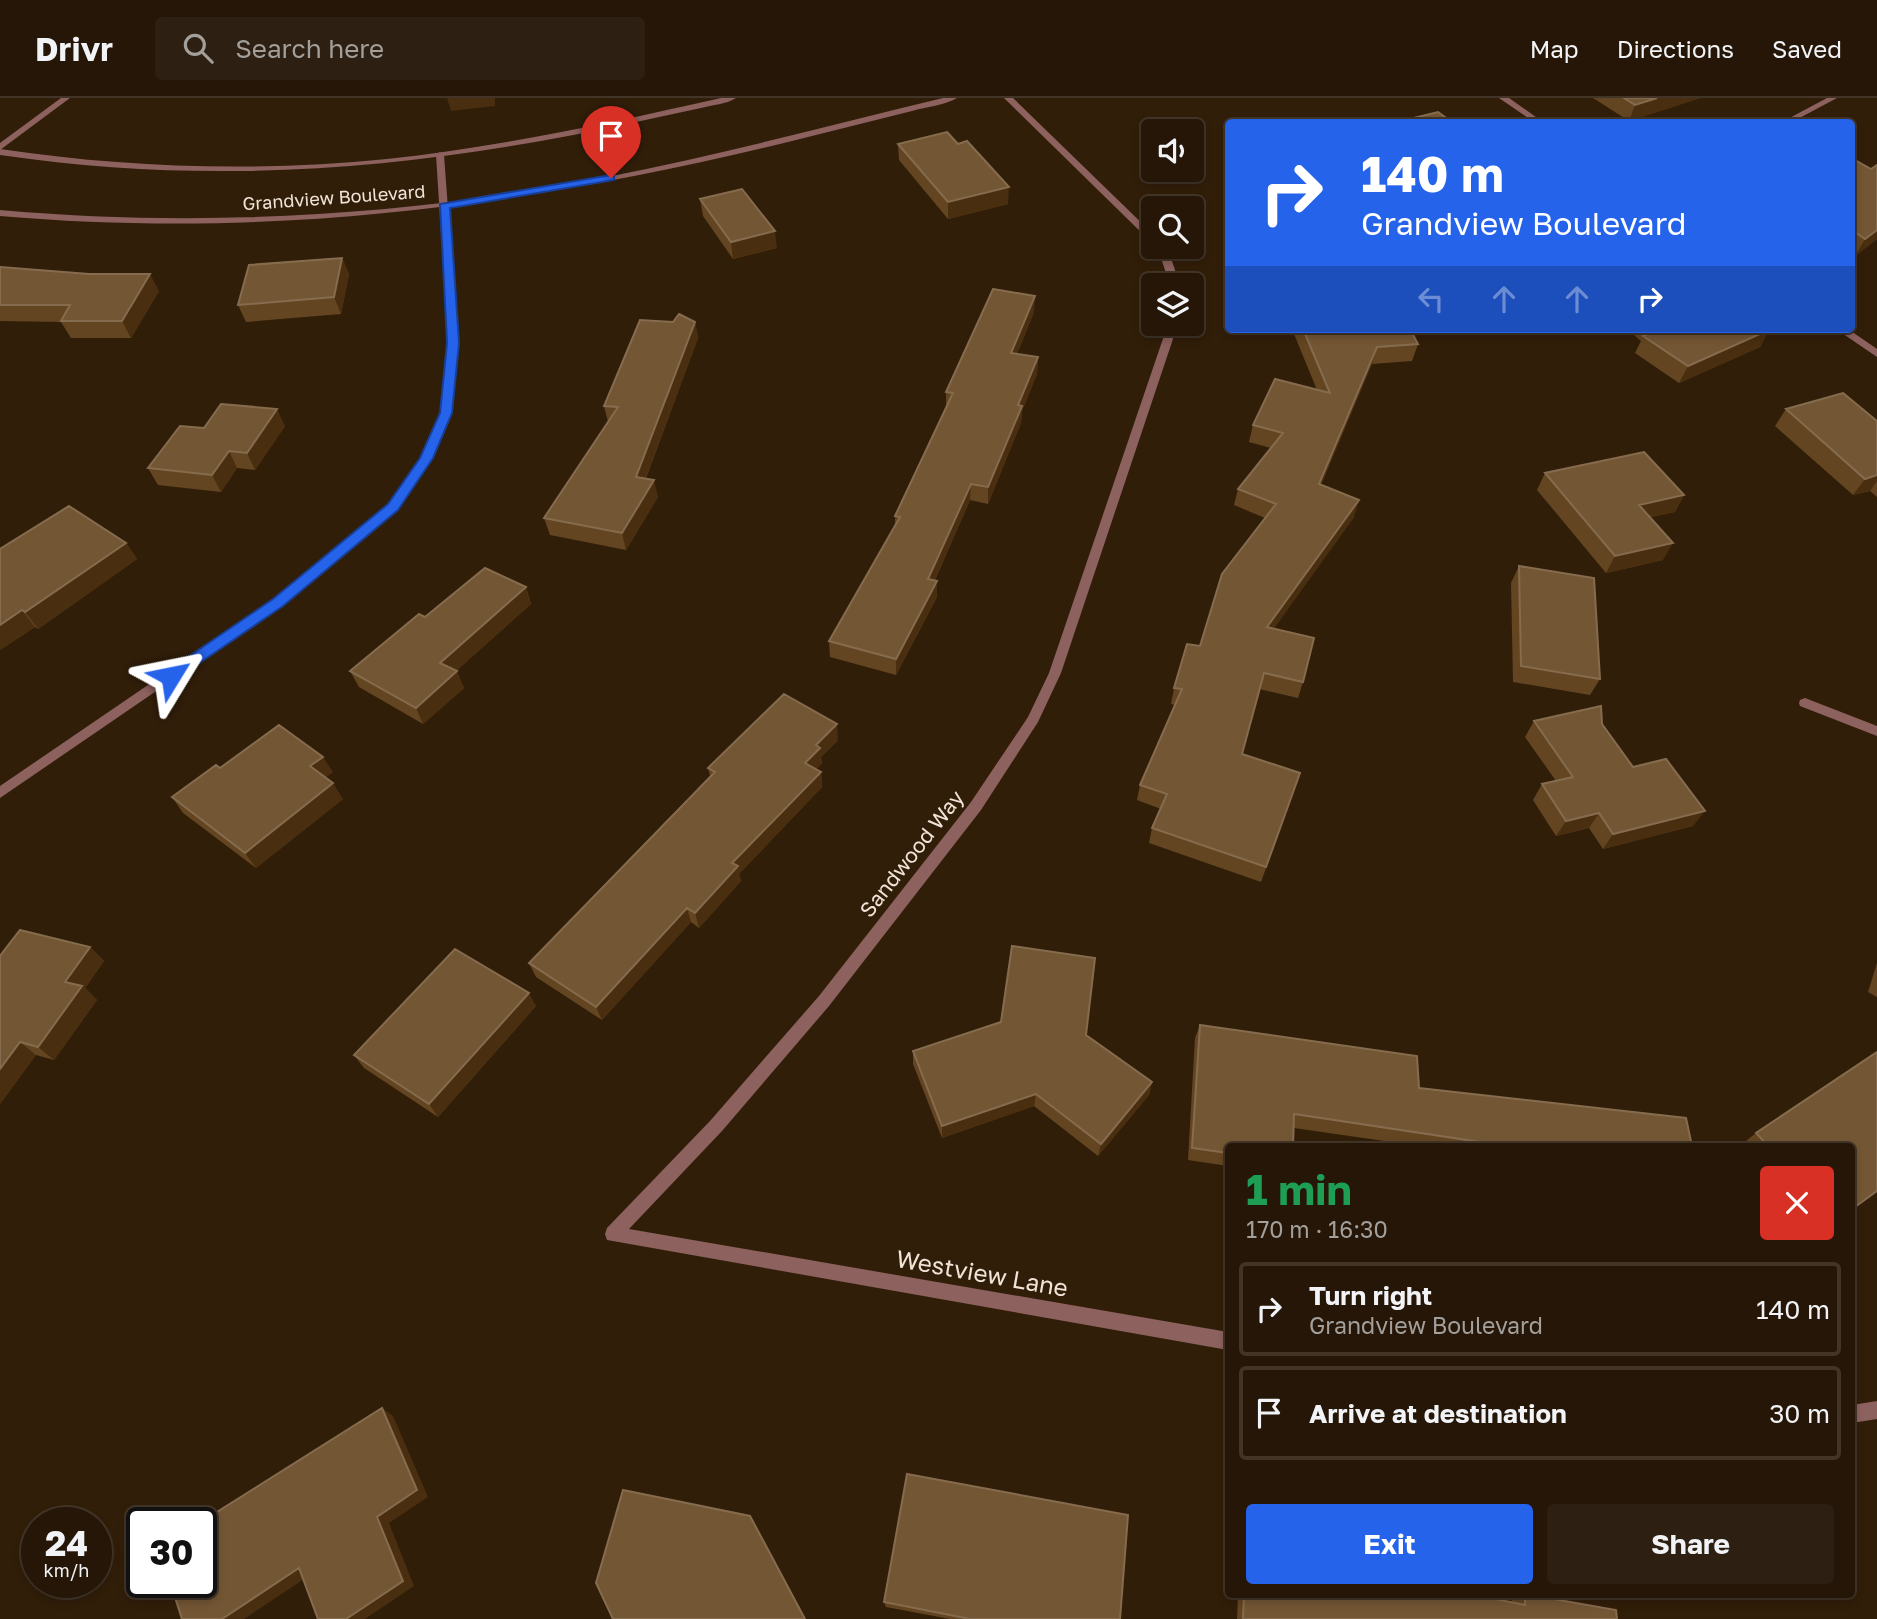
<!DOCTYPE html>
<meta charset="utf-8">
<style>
:root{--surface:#251607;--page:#2d1f11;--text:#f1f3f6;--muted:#a39f9b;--line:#423528;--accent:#2563eb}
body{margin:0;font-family:"Golos Text",sans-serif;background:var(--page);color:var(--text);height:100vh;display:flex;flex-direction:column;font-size:26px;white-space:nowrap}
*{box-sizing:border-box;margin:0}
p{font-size:23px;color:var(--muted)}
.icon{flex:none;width:38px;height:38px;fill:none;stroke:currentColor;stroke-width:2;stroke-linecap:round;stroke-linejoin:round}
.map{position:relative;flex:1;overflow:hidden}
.side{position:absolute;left:1225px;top:1045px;width:630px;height:455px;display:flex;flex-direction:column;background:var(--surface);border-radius:7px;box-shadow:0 4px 10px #0003,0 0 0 2px var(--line)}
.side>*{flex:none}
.banner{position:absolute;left:1225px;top:21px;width:630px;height:214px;border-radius:7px;box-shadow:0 4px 10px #0003,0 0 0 2px var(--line);background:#2563eb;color:#fff;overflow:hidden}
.fabs{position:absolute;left:1141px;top:21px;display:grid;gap:14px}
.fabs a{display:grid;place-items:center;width:63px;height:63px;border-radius:7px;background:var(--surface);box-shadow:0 4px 10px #0003,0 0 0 2px var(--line);font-size:35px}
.speed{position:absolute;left:21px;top:1409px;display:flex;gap:14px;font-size:35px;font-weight:700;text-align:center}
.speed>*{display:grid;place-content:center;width:91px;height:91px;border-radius:50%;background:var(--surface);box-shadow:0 4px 10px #0003,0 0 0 2px var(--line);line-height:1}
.speed small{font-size:18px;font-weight:400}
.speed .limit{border:4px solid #111;border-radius:10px;background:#fff;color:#111}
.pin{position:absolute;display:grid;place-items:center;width:60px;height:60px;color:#fff;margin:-72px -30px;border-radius:50% 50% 50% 0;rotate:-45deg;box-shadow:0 0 7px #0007}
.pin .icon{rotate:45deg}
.me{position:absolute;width:77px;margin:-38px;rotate:55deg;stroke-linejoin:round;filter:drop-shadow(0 0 5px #0008)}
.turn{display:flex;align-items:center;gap:24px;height:147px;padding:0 21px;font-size:32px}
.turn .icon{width:91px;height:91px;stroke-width:2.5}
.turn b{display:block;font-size:49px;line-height:60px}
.lanes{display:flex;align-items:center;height:66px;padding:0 21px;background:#0003;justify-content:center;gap:35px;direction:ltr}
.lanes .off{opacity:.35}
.round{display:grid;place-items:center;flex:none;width:74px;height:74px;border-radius:7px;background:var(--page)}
.overview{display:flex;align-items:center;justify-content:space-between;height:119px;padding:0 21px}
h1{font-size:42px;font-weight:700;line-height:52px;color:#1e9e55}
.button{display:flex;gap:14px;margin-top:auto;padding:14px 21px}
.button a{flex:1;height:80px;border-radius:7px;background:var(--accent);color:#fff;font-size:28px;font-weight:700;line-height:80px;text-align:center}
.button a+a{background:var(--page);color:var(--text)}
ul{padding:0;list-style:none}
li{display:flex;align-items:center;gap:21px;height:94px;margin:0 14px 10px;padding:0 7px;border:4px solid var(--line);border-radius:7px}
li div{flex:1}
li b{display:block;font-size:26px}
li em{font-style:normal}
header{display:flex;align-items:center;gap:42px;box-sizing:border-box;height:98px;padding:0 35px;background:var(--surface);border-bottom:2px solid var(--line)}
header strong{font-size:33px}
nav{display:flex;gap:38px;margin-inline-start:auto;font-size:24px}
.search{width:490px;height:63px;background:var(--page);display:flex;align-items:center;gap:18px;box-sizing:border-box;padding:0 24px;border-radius:7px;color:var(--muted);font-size:26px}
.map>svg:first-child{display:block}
</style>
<header>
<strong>Drivr</strong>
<div class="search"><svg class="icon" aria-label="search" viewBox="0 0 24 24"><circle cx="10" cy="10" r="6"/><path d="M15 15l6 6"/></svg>Search here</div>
<nav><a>Map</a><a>Directions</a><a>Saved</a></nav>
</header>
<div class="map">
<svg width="1877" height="1521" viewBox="0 0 1877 1521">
<rect width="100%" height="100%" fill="#311e09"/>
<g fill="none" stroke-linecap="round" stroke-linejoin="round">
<path fill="#8d615e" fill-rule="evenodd" d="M 61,0 L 70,0 L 0,52 L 0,45 Z
M 1004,0 L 1013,0 L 1153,136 L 1153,144 L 1150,143 Z
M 1499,0 L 1509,0 L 1543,24 L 1534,24 Z
M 1827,0 L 1837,0 L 1792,24 L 1782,24 Z
M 440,54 L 444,57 L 458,245 L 451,315 L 432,360 L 397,412 L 282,507 L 0,700 L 0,688 L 274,501 L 389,406 L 421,360 L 441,315 L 448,245 L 436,57 Z
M 1154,149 L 1164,149 L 1171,160 L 1180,187 L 1170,187 L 1161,160 Z
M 1168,226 L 1178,226 L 1061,575 L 1038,624 L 981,712 L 829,908 L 722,1033 L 629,1131 L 1228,1234 L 1228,1252 L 607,1142 L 605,1136 L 607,1130 L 710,1023 L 819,898 L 971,704 L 1028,619 L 1049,575 Z
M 1836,231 L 1848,231 L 1877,251 L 1877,259 Z
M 1805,600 L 1877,628 L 1877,638 L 1800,608 L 1799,605 L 1800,602 Z
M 1877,1303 L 1877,1321 L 1852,1325 L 1852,1307 Z"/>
<path fill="#8d615e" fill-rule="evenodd" d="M 721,0 L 736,0 C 727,6 712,7 701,10 C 673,16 645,22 618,28 C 408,72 213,88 0,57 L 0,51 C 128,70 257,74 387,61 C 499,49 610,25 721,0 Z
M 943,0 L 957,0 C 945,7 926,9 912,13 C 876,22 840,31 804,40 C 533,107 279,142 0,118 L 0,112 C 203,130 407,118 607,79 C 720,57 831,27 943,0 Z"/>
</g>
<path fill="#644521" d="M 1593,0 L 1700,0 L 1629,23 Z
M 898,46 L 958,46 L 1008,106 L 948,121 L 899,62 Z
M 1852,63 L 1871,71 L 1877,141 L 1855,158 L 1852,156 Z
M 700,101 L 777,150 L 733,161 L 703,118 Z
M 342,160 L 349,176 L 341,216 L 246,224 L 238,207 Z
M 0,169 L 159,193 L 131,240 L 71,240 L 61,224 L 0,223 Z
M 1034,214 L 1017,256 L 1038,259 L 1037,276 L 1022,313 L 1021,325 L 988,406 L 970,402 L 935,482 L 937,483 L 937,499 L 896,577 L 830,559 L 829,543 L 895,427 L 895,418 L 946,311 L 946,294 Z
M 673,224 L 695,224 L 698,240 L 646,380 L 658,399 L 626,452 L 550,437 L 544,420 L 608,324 L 604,308 Z
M 1292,231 L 1410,231 L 1418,246 L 1412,263 L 1372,266 L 1321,387 L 1354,419 L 1273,531 L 1303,584 L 1298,600 L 1259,591 L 1242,656 L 1300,675 L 1261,784 L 1149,745 L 1152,730 L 1161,711 L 1137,702 L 1140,687 L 1175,607 L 1171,606 L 1174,590 L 1200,548 L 1265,420 L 1234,407 L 1238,391 L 1271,350 L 1249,344 L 1253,327 L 1317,292 Z
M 1627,231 L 1768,231 L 1769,232 L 1760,249 L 1679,285 L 1635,255 L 1641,243 Z
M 1786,311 L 1877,323 L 1877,399 L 1870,393 L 1853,397 L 1775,328 Z
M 285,328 L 255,372 L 237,370 L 221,394 L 158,387 L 148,370 L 204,330 Z
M 1545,375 L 1684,397 L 1675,414 L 1650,419 L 1663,462 L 1606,475 L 1537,392 Z
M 126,445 L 137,461 L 38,531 L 35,529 L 0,552 L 0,451 Z
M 1519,468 L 1600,581 L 1590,597 L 1513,584 L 1511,485 Z
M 526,489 L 531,506 L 456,573 L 464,590 L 423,626 L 359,589 L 350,573 L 425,519 Z
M 1534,623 L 1602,626 L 1633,669 L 1693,728 L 1603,751 L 1589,730 L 1556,738 L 1533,702 L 1542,686 L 1556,683 L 1525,639 Z
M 838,642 L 821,659 L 822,665 L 816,671 L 821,674 L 822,689 L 739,776 L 741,783 L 699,830 L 691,824 L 602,922 L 536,879 L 529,865 L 710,678 L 708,670 Z
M 220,670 L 333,674 L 326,679 L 343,701 L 256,770 L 183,715 L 172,699 Z
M 90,849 L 104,863 L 85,890 L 97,902 L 54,962 L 36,957 L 0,1006 L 0,858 Z
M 1877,865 L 1877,899 L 1868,894 Z
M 536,908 L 438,1019 L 364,970 L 354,957 Z
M 1200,927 L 1419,990 L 1692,1048 L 1419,1048 L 1294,1030 L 1228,1048 L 1228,1068 L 1188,1062 L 1195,940 Z
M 1086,937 L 1152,984 L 1149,997 L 1098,1058 L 1034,1008 L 942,1040 L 913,966 L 913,953 Z
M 1756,1035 L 1852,1048 L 1741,1047 Z
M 1238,1496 L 1471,1496 L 1512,1505 L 1511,1501 L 1525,1496 L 1617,1521 L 1237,1521 Z
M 884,1504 L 1120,1521 L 950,1521 L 886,1509 Z"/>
<path fill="#492e0f" d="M 447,0 L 495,0 L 495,8 L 451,13 Z
M 1657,0 L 1700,0 L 1629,23 L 1635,7 Z
M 1009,89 L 1008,106 L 948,121 L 948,104 Z
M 1877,132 L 1877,141 L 1855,158 L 1865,141 Z
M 775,133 L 777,150 L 733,161 L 731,144 Z
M 342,160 L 349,176 L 341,216 L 334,199 Z
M 150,176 L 159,193 L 131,240 L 122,223 Z
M 1035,198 L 1034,214 L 1011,271 L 1011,255 Z
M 695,224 L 698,240 L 640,395 L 636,379 Z
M 1769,232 L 1760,249 L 1679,285 L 1688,268 Z
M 1377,249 L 1372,266 L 1314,403 L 1319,386 Z
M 1038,259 L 1037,276 L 1022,313 L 1021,325 L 988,406 L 988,389 L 1018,307 Z
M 277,311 L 285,328 L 255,372 L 247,355 Z
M 229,353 L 237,370 L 221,394 L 212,377 Z
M 1877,377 L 1877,383 L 1870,393 L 1853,397 L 1865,381 Z
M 654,382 L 658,399 L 626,452 L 622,435 Z
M 971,386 L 970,402 L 928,497 L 928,481 Z
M 1684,397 L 1675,414 L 1630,424 L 1639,407 Z
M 1359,402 L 1354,419 L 1263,546 L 1267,529 Z
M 126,445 L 137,461 L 38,531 L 25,514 Z
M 1673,445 L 1663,462 L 1606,475 L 1615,458 Z
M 937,483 L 937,499 L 896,577 L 896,561 Z
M 526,489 L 531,506 L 447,581 L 440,565 Z
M 22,512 L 35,529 L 0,552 L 0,527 Z
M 457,573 L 464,590 L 423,626 L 416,610 Z
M 837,626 L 838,642 L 821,659 L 822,665 L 807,680 L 805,665 L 816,647 Z
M 323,659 L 333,674 L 320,684 L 310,668 Z
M 821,674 L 822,689 L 739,776 L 741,783 L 699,830 L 695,815 L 732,765 Z
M 333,685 L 343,701 L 256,770 L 245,755 Z
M 1705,713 L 1693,728 L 1603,751 L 1613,736 Z
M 1599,715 L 1589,730 L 1556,738 L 1566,723 Z
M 687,810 L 691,824 L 602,922 L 596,909 Z
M 90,849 L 104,863 L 85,890 L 97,902 L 54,962 L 38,949 L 65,884 Z
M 529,895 L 536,908 L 438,1019 L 429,1006 Z
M 20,944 L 36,957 L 0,1006 L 0,971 Z
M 1152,984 L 1149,997 L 1098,1058 L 1101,1046 Z
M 1036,996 L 1034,1008 L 942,1040 L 942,1028 Z
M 382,1310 L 393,1318 L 428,1399 L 389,1425 L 414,1488 L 365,1521 L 346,1521 L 377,1419 Z
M 750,1418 L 754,1424 L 806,1521 L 805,1521 Z
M 299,1470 L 313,1475 L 244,1521 L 222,1521 Z"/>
<path fill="#735634" stroke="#866c4e" stroke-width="2" d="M 1624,0 L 1657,0 L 1635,7 Z
M 1438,14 L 1452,24 L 1397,24 Z
M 947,34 L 958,46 L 967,43 L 1009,89 L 948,104 L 898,46 Z
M 1855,62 L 1871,71 L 1877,67 L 1877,132 L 1865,141 L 1852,132 L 1852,63 Z
M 742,91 L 775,133 L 731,144 L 700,101 Z
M 342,160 L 334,199 L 238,207 L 249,167 Z
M 0,169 L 89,176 L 150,176 L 122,223 L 61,223 L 70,207 L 0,207 Z
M 993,191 L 1035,198 L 1011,255 L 1038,259 L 1018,307 L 1022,308 L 988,389 L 971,386 L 928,481 L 937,483 L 896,561 L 829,543 L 900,419 L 895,418 L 953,295 L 946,294 Z
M 679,216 L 695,224 L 636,379 L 654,382 L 622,435 L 544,420 L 618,309 L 604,308 L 640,222 L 673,224 Z
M 1303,231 L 1410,231 L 1418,246 L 1377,249 L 1319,386 L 1359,402 L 1267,529 L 1314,540 L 1303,584 L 1264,575 L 1242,656 L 1300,675 L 1266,769 L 1152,730 L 1167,696 L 1140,687 L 1182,591 L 1174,590 L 1187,546 L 1200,548 L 1222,476 L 1276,406 L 1238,391 L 1283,335 L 1253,327 L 1275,281 L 1330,295 Z
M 1656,231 L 1768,231 L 1769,232 L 1688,268 L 1643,238 L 1658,232 Z
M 1843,295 L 1877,323 L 1877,377 L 1865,381 L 1786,311 Z
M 221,306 L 277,311 L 247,355 L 229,353 L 212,377 L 148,370 L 180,328 L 204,330 Z
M 1644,354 L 1684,397 L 1639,407 L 1673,445 L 1615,458 L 1545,375 Z
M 69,408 L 126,445 L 25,514 L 22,512 L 0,527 L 0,451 Z
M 1519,468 L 1594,480 L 1600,581 L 1521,568 Z
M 485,470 L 526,489 L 440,565 L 457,573 L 416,610 L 350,573 L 419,516 L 425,519 Z
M 784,596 L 837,626 L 816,647 L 820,650 L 805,665 L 821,674 L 732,765 L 738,768 L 695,815 L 687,810 L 596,909 L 529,865 L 715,674 L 708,670 Z
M 1601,608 L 1602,626 L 1633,669 L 1666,661 L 1705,713 L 1613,736 L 1599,715 L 1566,723 L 1542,686 L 1573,679 L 1534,623 Z
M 279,627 L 323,659 L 310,668 L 333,685 L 245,755 L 172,699 L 216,667 L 220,670 Z
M 20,832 L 90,849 L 65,884 L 82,888 L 38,949 L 20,944 L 0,971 L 0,858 Z
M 1012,848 L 1095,860 L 1086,937 L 1152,984 L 1101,1046 L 1036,996 L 942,1028 L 913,953 L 1001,924 Z
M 455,851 L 529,895 L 429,1006 L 354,957 Z
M 1200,927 L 1417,958 L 1419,990 L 1686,1020 L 1692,1048 L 1481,1048 L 1480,1044 L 1294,1016 L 1293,1048 L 1228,1048 L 1228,1055 L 1192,1050 Z
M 1877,954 L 1877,1093 L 1852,1111 L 1852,1048 L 1768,1048 L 1756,1035 Z
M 382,1310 L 417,1392 L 377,1419 L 403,1483 L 346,1521 L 318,1521 L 299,1470 L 222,1521 L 182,1521 L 170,1484 L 201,1484 L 201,1424 Z
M 907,1376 L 1128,1417 L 1120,1521 L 970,1521 L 884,1504 Z
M 623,1392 L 750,1418 L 805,1521 L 613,1521 L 596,1485 Z
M 1244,1496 L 1471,1496 L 1525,1507 L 1525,1496 L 1616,1512 L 1617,1521 L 1243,1521 Z"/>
<path fill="#2563eb" stroke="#184099" stroke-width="2" d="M 611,77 L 614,78 L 614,82 L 450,110 L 459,245 L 452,315 L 433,360 L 398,412 L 283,508 L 176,581 L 166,581 L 164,578 L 166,574 L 273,501 L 388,406 L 420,360 L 440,315 L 447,245 L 440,106 Z"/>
<g text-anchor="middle" stroke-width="5" stroke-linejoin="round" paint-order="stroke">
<g font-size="18" fill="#f0e3d7" stroke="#311e09">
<text transform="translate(334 100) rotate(-4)" y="6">Grandview Boulevard</text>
</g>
<g font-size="21" fill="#f0e3d7" stroke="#311e09">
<text transform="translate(912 756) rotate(-52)" y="7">Sandwood Way</text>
</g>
<g font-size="24" fill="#f0e3d7" stroke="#311e09">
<text transform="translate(982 1176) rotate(10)" y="8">Westview Lane</text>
</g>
</g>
</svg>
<div class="fabs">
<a><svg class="icon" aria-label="sound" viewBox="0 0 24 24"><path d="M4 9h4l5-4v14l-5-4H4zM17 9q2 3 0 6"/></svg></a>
<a><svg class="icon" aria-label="search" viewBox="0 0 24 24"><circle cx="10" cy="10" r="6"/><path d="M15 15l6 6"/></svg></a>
<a><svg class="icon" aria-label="layers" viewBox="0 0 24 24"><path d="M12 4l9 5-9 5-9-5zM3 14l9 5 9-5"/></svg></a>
</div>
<div class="speed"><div>24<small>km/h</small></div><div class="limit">30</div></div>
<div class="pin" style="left:611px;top:80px;background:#d93025"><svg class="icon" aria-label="arrive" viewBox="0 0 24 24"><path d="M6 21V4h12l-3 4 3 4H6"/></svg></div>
<svg class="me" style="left:171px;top:578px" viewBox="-20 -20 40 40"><path d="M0-17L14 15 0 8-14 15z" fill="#2563eb" stroke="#fff" stroke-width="4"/></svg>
<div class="banner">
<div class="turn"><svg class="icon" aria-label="right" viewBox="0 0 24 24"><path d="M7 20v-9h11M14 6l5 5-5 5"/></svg><div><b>140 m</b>Grandview Boulevard</div></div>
<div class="lanes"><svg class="icon off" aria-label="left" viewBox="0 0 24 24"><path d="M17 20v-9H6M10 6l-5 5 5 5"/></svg><svg class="icon off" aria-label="ahead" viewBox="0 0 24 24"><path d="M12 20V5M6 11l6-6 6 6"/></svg><svg class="icon off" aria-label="ahead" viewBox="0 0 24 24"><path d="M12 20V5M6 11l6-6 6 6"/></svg><svg class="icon" aria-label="right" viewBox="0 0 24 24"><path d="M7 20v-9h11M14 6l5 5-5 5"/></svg></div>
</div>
<section class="side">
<div class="overview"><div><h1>1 min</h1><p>170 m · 16:30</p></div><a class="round" style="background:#d93025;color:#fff"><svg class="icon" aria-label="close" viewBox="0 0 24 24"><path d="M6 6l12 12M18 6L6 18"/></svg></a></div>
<ul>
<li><svg class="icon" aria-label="right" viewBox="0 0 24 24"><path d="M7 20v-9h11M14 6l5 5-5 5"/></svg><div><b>Turn right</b><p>Grandview Boulevard</p></div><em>140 m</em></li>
<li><svg class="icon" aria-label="arrive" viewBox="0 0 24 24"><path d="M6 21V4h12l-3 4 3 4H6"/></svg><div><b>Arrive at destination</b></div><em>30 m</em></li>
</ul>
<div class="button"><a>Exit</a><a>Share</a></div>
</section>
</div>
